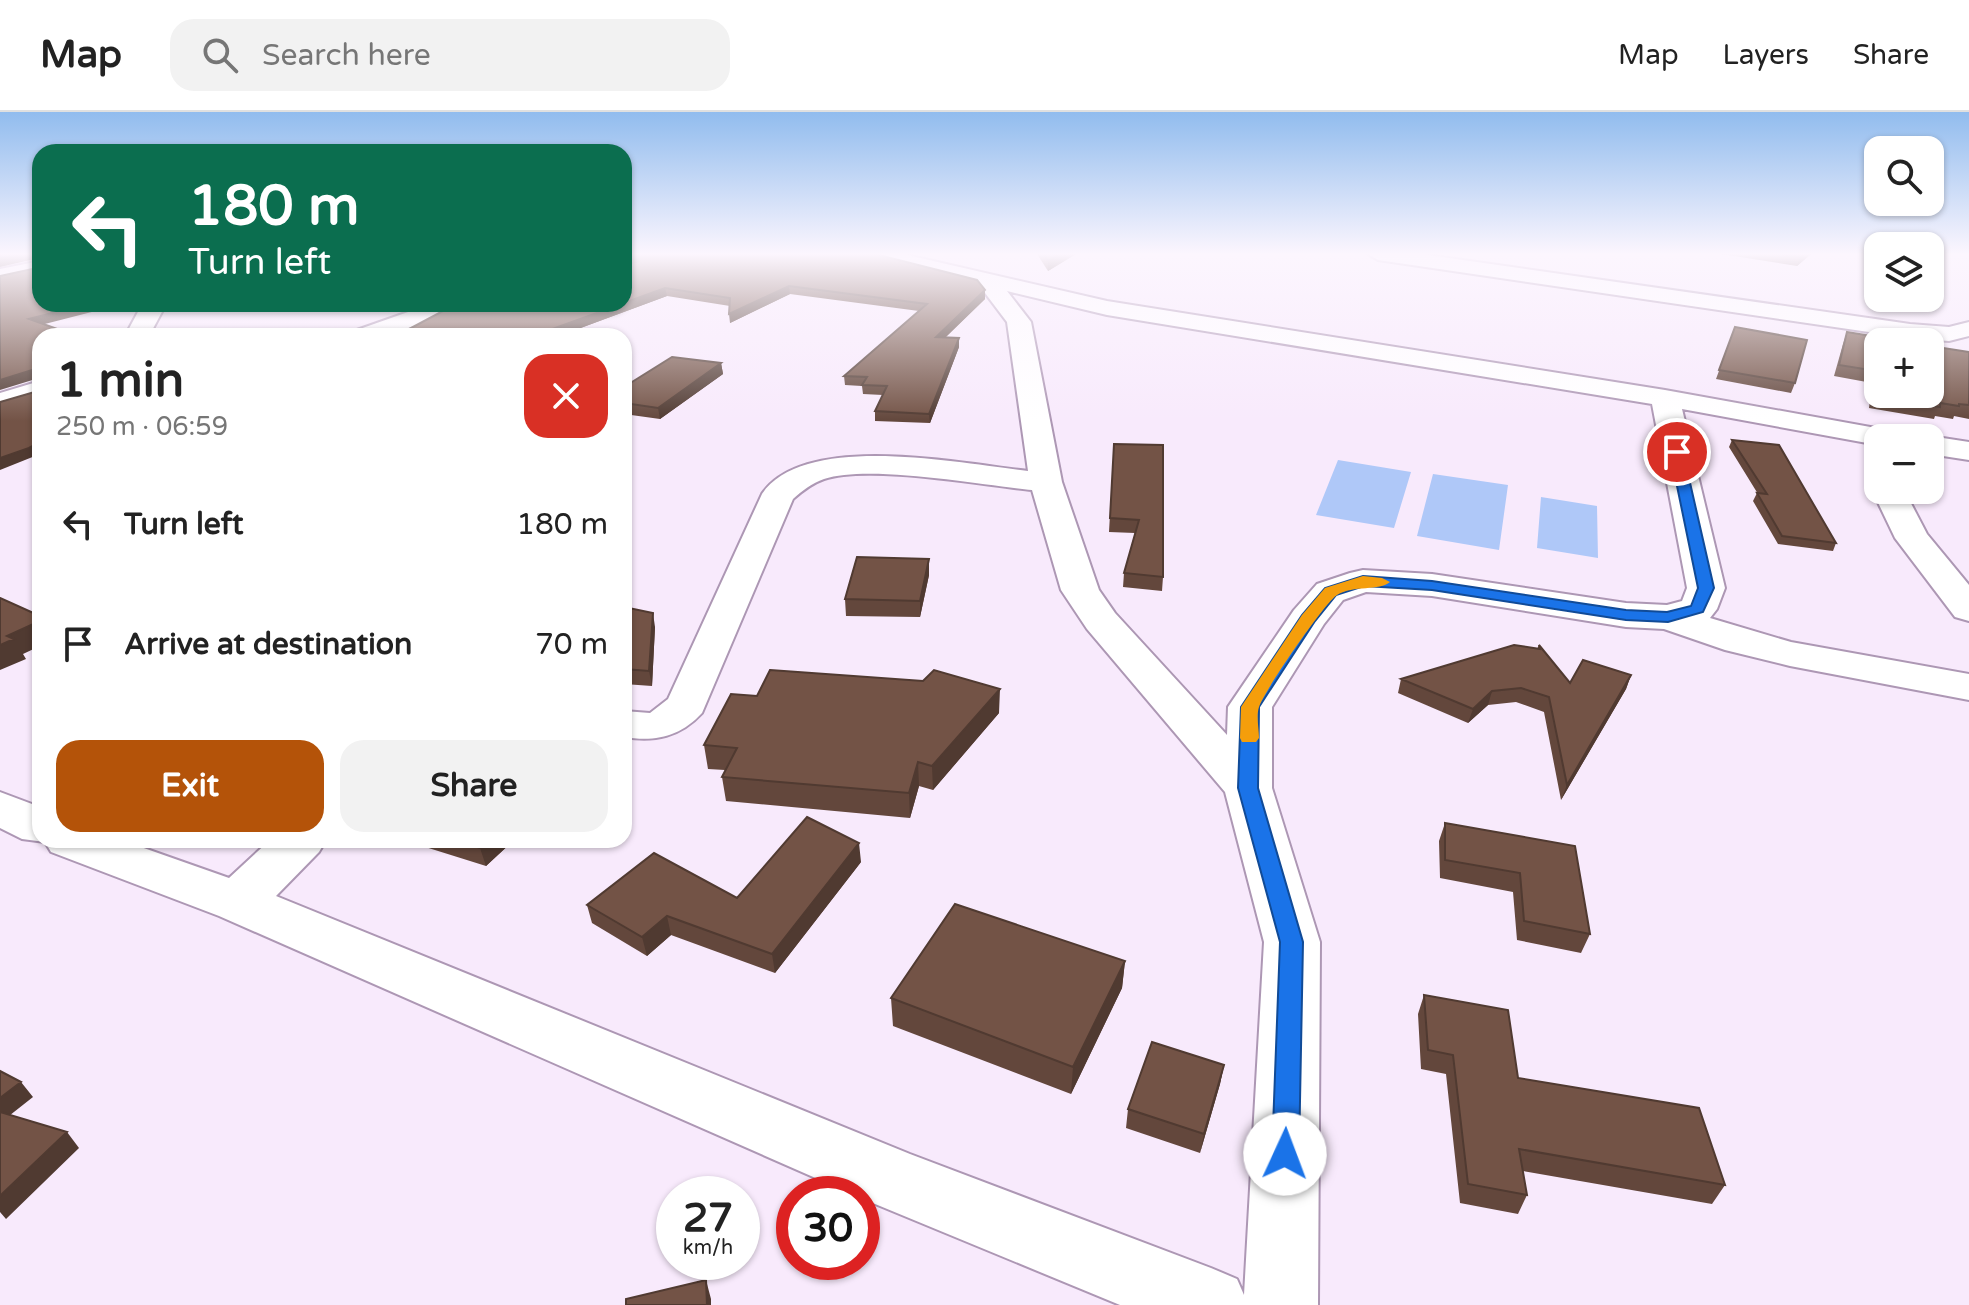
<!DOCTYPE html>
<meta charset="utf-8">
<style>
:root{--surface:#fff;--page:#f2f2f2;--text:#222;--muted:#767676;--line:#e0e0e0;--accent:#b45309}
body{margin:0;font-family:"Varela Round",sans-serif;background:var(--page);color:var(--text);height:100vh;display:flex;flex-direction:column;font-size:30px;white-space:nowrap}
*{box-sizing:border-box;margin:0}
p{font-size:26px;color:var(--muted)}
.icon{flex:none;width:44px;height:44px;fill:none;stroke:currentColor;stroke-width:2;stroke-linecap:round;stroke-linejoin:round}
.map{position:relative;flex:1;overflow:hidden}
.side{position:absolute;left:32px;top:216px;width:600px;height:520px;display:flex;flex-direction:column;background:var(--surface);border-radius:24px;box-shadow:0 2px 6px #0004}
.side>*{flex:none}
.top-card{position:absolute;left:32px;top:32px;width:600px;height:168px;border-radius:24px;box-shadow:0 2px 6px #0004;background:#0b6e4f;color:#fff;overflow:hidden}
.fabs{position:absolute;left:1864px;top:24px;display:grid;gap:16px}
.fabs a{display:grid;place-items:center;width:80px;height:80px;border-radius:16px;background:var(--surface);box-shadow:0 2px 6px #0004;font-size:40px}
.speed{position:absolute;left:656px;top:1064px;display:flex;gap:16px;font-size:40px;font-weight:700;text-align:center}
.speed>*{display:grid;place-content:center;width:104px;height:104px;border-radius:50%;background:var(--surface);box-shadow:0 2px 6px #0004;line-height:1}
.speed small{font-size:20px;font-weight:400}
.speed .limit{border:12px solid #d22;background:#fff;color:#111}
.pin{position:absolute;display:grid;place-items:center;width:68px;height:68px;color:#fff;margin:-34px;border:4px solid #fff;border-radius:50%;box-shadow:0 2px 8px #0007}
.me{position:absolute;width:88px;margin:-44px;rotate:2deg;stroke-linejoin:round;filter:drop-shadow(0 0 6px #0008)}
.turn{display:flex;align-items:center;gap:28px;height:168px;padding:0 24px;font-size:36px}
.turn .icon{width:104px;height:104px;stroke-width:2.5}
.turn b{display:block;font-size:56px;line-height:68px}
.round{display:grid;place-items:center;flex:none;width:84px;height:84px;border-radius:24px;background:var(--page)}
.head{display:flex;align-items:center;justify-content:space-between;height:136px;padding:0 24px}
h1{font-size:48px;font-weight:700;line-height:60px}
.action{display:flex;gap:16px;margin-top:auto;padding:16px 24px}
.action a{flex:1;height:92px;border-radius:24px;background:var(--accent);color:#fff;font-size:32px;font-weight:700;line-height:92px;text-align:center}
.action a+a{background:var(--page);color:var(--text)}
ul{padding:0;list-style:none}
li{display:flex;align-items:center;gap:24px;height:120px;padding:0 24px}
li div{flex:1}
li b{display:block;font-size:30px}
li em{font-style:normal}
header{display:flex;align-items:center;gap:48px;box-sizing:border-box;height:112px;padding:0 40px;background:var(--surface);border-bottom:2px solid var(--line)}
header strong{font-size:38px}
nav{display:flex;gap:44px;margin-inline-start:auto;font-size:28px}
.search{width:560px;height:72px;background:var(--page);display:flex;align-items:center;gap:20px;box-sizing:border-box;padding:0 28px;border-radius:24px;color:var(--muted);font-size:30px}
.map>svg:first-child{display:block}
</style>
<header>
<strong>Map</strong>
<div class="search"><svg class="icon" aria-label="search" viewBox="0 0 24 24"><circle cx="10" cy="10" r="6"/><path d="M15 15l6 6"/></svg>Search here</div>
<nav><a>Map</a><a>Layers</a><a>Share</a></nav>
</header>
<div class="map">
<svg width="1969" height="1193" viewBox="0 0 1969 1193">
<rect width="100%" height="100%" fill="#f8eafc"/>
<path fill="#afc8f8" d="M 1338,348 L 1411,360 L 1394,416 L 1316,403 Z
M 1433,362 L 1508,373 L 1499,438 L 1417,424 Z
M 1541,385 L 1597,394 L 1598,446 L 1537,436 Z"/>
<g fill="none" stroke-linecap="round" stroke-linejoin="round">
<g stroke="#ad97b4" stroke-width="4">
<path id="minor" d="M 867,142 L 903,142 L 1107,189 L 1665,278 L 1898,320 L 1902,326 L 1878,326 L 1878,333 L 1682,297 L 1725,476 L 1717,497 L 1710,506 L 1791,530 L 1969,562 L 1969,588 L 1790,554 L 1725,538 L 1664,517 L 1626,515 L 1432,484 L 1366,480 L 1343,488 L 1324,512 L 1272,595 L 1272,676 L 1320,830 L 1318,1193 L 1120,1193 L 863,1087 L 862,1082 L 852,1082 L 219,804 L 51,740 L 45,730 L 22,727 L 0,716 L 0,680 L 40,695 L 40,728 L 121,728 L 229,766 L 270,728 L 326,728 L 319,740 L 276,784 L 910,1042 L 1211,1156 L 1237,1167 L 1244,1183 L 1264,830 L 1225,680 L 1087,517 L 1061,478 L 1032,378 C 981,373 869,352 824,367 C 812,371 802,379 793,387 L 702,601 C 680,625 655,630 624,625 L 624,599 L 650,601 L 668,587 L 762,382 C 805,319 962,352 1028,359 L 1007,210 L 979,173 L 870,146 ZM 1007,179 L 1107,203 L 1652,292 L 1687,476 L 1682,489 L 1667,493 L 1626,491 L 1432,462 L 1363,458 L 1350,461 L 1317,472 L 1294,498 L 1228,595 L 1227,623 L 1115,501 L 1099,478 L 1062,370 L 1031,210 Z
M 1368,142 L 1421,142 L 1910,212 L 1949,215 L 1969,210 L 1969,224 L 1949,229 L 1910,226 L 1378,148 Z
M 40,149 L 40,161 L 0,169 L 0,157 Z
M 138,192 L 162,192 L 163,198 L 149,224 L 125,224 L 139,198 Z
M 431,192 L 465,192 L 461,197 L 386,224 L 351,224 L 354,219 Z
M 40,269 L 40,286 L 0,298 L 0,281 Z
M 1930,324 L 1969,330 L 1969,348 L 1930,342 L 1930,326 L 1922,326 Z
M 1876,371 L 1878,378 L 1904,378 L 1927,422 L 1969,473 L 1969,509 L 1955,505 L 1895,426 L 1872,378 Z"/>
</g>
<use href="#minor" fill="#fff" fill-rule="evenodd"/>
</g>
<path fill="#63473c" d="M 624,142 L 985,187 L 945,226 L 959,235 L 930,311 L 875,309 L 875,299 L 883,283 L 863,282 L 862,274 L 845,273 L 844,264 L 919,199 L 790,182 L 730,211 L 730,194 L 667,184 L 559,224 L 396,224 L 510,196 L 627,153 L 624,153 Z
M 1037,142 L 1076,142 L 1048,159 Z
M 1721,142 L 1811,142 L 1797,154 Z
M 1735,215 L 1795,271 L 1791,281 L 1716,267 Z
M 1847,220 L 1969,240 L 1969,307 L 1954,304 L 1953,307 L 1935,304 L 1934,307 L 1869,296 L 1872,271 L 1834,264 L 1843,232 Z
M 721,251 L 723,262 L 660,307 L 624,302 L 624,275 Z
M 1732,328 L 1836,431 L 1833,439 L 1778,432 L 1753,389 L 1757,381 L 1758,382 L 1729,335 Z
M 1114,332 L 1163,465 L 1162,479 L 1123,475 L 1124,461 L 1135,421 L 1109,420 Z
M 929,447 L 929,463 L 920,505 L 846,504 L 845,487 Z
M 624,495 L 655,515 L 652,574 L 624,572 Z
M 1539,533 L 1570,571 L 1631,563 L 1626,577 L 1561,688 L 1544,600 L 1516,590 L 1488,593 L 1468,611 L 1398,581 L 1401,567 L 1537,537 Z
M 999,601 L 933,678 L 919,674 L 910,706 L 726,689 L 722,665 L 725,658 L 708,657 L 704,633 Z
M 1445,711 L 1575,734 L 1590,822 L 1581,841 L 1517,828 L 1513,780 L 1440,766 L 1439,729 Z
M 403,728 L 514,728 L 486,754 Z
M 861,750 L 775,861 L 671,823 L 647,844 L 592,811 L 587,793 L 737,786 Z
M 1125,849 L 1122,876 L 1071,982 L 893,914 L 891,886 Z
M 1424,883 L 1518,966 L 1725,1073 L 1712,1092 L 1523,1059 L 1527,1083 L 1518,1102 L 1460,1091 L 1446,962 L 1421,957 L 1418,902 Z
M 1224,953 L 1220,972 L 1200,1041 L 1126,1016 L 1128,997 Z"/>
<path fill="#503a31" d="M 21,142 L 38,142 L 39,146 L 0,155 L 0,146 Z
M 1059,142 L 1076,142 L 1048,159 L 1048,149 Z
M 1804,142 L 1811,142 L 1797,154 L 1800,145 Z
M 789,174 L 790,182 L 730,211 L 729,202 Z
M 665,176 L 667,184 L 559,224 L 533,224 Z
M 985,178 L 985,187 L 936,234 L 936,225 Z
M 88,192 L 123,192 L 33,215 L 29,207 Z
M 959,226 L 959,235 L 930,311 L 929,302 Z
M 721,251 L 723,262 L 660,307 L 658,296 Z
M 35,257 L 39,266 L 0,278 L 0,268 Z
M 40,330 L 40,342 L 0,358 L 0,346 Z
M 929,447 L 929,463 L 920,505 L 920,489 Z
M 653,501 L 655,515 L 652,574 L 649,559 Z
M 40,509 L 40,534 L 23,542 L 26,547 L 0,558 L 0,533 L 7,524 Z
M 1631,563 L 1626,577 L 1561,688 L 1567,673 Z
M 1000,577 L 999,601 L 933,678 L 932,654 Z
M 1492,579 L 1488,593 L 1468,611 L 1473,597 Z
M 918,650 L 919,674 L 910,706 L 909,681 Z
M 489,728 L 514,728 L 486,754 L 480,736 Z
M 859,731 L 861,750 L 775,861 L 772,842 Z
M 667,804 L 671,823 L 647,844 L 642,825 Z
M 1125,849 L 1122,876 L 1071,982 L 1073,955 Z
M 1224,953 L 1220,972 L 1200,1041 L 1204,1022 Z
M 21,970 L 33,985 L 0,1011 L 0,986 Z
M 67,1020 L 79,1036 L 6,1107 L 0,1100 L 0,1084 Z
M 706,1168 L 711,1187 L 711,1193 L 707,1193 Z"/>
<path fill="#735346" stroke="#503a31" stroke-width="2" d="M 0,142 L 21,142 L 0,146 Z
M 40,142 L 40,192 L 88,192 L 29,207 L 77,224 L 40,224 L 40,330 L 29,336 L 0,346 L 0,290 L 38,279 L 39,260 L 35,257 L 0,268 L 0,164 L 37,156 Z
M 624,142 L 875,142 L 977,168 L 985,178 L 936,225 L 959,226 L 929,302 L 875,299 L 887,274 L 862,273 L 867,265 L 844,264 L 927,192 L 789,174 L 729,202 L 730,186 L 665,176 L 624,191 L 624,154 L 638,149 L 624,145 Z
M 1044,142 L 1059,142 L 1048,149 Z
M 1781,142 L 1804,142 L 1800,145 Z
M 456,192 L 490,192 L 510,196 L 522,192 L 622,192 L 533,224 L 396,224 Z
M 1735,215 L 1807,228 L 1795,271 L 1719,258 Z
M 1847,220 L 1908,230 L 1878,230 L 1878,282 L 1930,282 L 1930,234 L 1969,240 L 1969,293 L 1959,292 L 1959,294 L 1940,291 L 1940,295 L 1875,284 L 1877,259 L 1839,253 Z
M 672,245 L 721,251 L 658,296 L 624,291 L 624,275 Z
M 1732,328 L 1779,333 L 1836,431 L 1782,424 L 1757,381 L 1767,382 Z
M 1114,332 L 1163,333 L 1163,465 L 1124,461 L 1139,408 L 1110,406 Z
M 857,445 L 929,447 L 920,489 L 845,487 Z
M 0,486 L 40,504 L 40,509 L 7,524 L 14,527 L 0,533 Z
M 624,495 L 653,501 L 649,559 L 624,557 Z
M 1514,533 L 1540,537 L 1539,533 L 1570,571 L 1583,548 L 1631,563 L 1567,673 L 1549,585 L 1521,576 L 1492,579 L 1473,597 L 1401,567 Z
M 770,558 L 923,569 L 934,558 L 1000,577 L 932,654 L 918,650 L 909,681 L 722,665 L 737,636 L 704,633 L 731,582 L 757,584 Z
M 807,705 L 859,731 L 772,842 L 667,804 L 642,825 L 587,793 L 654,741 L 737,786 Z
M 1445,711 L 1575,734 L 1590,822 L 1524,809 L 1520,761 L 1445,748 Z
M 454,728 L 489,728 L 480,736 Z
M 955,792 L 1125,849 L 1073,955 L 891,886 Z
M 1424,883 L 1508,898 L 1518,966 L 1699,996 L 1725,1073 L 1519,1037 L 1527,1083 L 1468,1072 L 1453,943 L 1428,938 Z
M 1152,930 L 1224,953 L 1204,1022 L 1128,997 Z
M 0,959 L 21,970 L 0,986 Z
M 0,1000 L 67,1020 L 0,1084 Z
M 706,1168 L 707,1193 L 626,1193 L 626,1187 Z"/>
<linearGradient id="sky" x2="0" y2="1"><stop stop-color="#91bcee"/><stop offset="0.46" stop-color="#fcf6fe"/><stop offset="1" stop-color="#fcf6fe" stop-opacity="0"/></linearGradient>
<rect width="1969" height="309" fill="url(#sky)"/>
<path fill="#1a73e8" stroke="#114b97" stroke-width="2" d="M 1677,337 L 1683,340 L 1714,476 L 1703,500 L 1668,510 L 1626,508 L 1432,478 L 1364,474 L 1336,483 L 1315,509 L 1259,595 L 1258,676 L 1303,830 L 1299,1042 L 1295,1051 L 1285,1054 L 1276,1051 L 1272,1042 L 1280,830 L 1238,676 L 1241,595 L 1302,503 L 1325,476 L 1363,464 L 1432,469 L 1626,498 L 1667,500 L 1691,494 L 1698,476 L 1670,340 Z"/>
<path fill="#f59e0b" d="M 1363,464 L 1382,466 L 1390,470 C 1380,479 1353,473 1337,483 C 1325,490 1263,581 1259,595 C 1256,604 1259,617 1259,626 L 1256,630 L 1242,630 L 1240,626 L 1241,595 L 1302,503 L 1325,476 Z"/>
</svg>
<div class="fabs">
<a><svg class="icon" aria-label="search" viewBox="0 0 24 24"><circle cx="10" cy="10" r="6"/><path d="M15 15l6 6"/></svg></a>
<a><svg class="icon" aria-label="layers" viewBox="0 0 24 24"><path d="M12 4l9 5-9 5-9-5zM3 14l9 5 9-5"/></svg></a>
<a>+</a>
<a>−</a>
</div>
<div class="speed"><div>27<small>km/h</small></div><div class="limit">30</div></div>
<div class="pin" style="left:1677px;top:340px;background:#d93025"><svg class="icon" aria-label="arrive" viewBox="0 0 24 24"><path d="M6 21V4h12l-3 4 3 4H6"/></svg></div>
<svg class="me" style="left:1285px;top:1042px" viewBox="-20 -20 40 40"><circle r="19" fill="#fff"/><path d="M0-13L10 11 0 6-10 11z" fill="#1a73e8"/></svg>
<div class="top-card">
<div class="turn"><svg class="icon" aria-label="left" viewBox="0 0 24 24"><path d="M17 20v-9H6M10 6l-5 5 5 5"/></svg><div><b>180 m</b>Turn left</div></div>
</div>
<section class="side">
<div class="head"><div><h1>1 min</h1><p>250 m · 06:59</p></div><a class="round" style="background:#d93025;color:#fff"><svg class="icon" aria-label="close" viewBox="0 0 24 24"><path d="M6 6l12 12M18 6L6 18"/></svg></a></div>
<ul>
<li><svg class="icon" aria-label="left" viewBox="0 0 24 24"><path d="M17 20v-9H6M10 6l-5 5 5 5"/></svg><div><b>Turn left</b></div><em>180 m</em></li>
<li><svg class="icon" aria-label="arrive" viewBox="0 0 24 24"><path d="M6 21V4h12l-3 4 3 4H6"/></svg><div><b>Arrive at destination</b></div><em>70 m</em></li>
</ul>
<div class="action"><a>Exit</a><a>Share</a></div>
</section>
</div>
